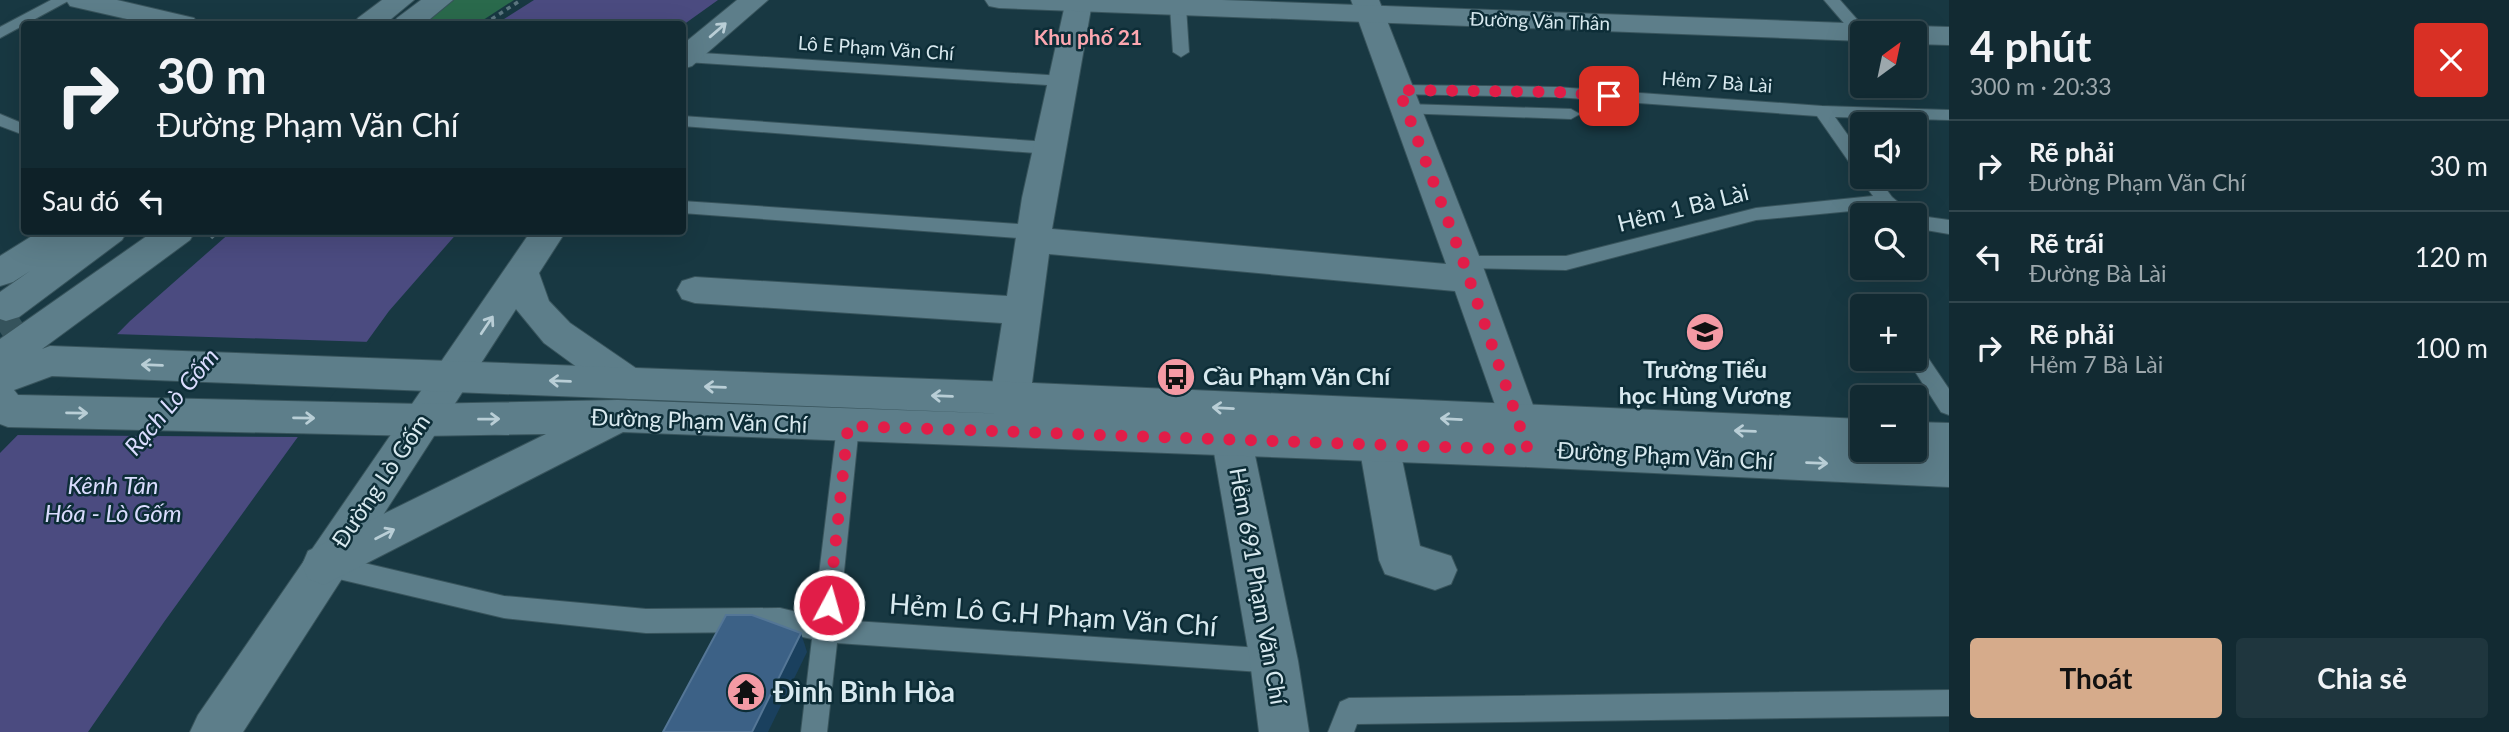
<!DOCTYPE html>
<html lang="vi">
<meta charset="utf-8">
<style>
:root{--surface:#122a32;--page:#1f363e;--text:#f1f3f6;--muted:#9ca7ac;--line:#31464d;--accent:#d6ab8b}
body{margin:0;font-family:Lato,sans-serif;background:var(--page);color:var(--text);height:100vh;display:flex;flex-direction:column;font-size:26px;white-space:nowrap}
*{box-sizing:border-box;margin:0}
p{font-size:23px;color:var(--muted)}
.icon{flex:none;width:38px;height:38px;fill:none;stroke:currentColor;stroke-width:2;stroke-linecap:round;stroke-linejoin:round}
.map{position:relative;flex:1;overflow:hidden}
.side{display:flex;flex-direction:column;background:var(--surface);width:560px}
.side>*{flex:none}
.top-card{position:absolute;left:21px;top:21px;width:665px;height:214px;border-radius:7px;box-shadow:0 7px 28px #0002,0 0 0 2px var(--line);background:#122a32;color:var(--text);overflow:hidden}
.needle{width:46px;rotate:33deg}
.buttons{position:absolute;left:1850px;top:21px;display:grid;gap:14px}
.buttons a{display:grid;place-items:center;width:77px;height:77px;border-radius:7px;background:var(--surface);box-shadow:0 7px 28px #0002,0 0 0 2px var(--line);font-size:35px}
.pin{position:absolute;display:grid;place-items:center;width:60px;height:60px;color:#fff;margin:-30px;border-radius:14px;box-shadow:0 4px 10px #0006}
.me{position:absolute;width:77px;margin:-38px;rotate:6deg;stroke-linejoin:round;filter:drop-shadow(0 0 5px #0008)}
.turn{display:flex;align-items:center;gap:24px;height:147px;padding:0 21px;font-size:32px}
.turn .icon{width:91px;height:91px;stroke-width:2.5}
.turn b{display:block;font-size:49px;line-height:60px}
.then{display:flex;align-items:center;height:66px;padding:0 21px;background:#0003;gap:14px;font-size:26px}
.round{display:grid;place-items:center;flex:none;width:74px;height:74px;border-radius:7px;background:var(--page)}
.overview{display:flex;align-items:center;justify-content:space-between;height:119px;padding:0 21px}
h1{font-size:42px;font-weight:700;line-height:52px}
.cta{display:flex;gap:14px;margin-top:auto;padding:14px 21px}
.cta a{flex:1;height:80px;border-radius:7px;background:var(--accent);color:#111;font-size:28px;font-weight:700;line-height:80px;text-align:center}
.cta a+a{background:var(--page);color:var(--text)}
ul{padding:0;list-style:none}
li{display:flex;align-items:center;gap:21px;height:91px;padding:0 21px;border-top:2px solid var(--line)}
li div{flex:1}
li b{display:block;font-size:26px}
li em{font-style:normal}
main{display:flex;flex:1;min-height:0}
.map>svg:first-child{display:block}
</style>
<main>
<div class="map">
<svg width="1949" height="732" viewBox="0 0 1949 732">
<rect width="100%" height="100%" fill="#183842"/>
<path fill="#2a6a4c" d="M 452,0 L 514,0 L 477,24 L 426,24 L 431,15 Z"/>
<path fill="#4b4b80" d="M 534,0 L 718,0 L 683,25 L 496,24 Z
M 232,231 L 459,231 L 389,311 L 164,622 L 88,732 L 0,732 L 0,453 L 130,321 Z"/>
<path fill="#183842" d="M 113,334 L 371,342 L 302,437 L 13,435 Z"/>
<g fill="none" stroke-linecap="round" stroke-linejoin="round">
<path stroke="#35535c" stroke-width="43" stroke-dasharray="43 21" stroke-linecap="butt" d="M 0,332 L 20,319"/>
<g stroke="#38545c" stroke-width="2">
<path id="service" d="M 51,0 L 70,0 L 0,38 L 0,27 Z
M 1824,0 L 1840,0 L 1869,33 L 1862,33 L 1861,38 L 1855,36 Z
M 1178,2 L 1186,7 L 1189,52 L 1181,57 L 1173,52 L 1170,7 Z
M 686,52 L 1063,76 L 1071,81 L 1063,86 L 686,62 L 682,61 L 682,53 Z
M 1399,85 L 1556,87 L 1822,106 L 1949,110 L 1949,120 L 1835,117 L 1862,155 L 1862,177 L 1877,177 L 1892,197 L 1913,215 L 1949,220 L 1949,234 L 1914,228 L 1914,215 L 1892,215 L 1882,208 L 1756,220 L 1566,270 L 1463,268 L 1456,266 L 1453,261 L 1456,256 L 1566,256 L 1756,208 L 1873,196 L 1859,177 L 1861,174 L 1856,172 L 1817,116 L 1556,97 L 1393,94 L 1391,90 L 1393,86 Z
M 1406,104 L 1571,109 L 1580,114 L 1571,119 L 1400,113 L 1398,109 Z
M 0,114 L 24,124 L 24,135 L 0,126 Z
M 682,116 L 1049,142 L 1058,148 L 1049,154 L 682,126 Z
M 682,201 L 1033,225 L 1040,227 L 1042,232 L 1040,237 L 1033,239 L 682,213 Z
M 1914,347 L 1922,349 L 1949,389 L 1949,415 L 1941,412 L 1907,359 L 1914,359 Z
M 848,417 L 856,420 L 859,426 L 839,620 L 1274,649 L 1283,652 L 1287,661 L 1283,670 L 1274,673 L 837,643 L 827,732 L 801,732 L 812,639 L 780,632 L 646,633 L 504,618 L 326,576 L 317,573 L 314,565 L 317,557 L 326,554 L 504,596 L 646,609 L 780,608 L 814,616 L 837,426 L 840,420 Z
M 1949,690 L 1949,716 L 1357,724 L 1354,732 L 1328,732 L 1340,702 L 1349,698 Z"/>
</g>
<g stroke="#38545c" stroke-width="2">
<path id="minor" d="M 66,0 L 117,0 L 194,18 L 198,24 L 149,24 L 70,6 Z
M 1066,0 L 1090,0 L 1092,3 L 1052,229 L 1446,264 L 1351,0 L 1379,0 L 1481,261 L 1539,422 L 1533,433 L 1519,438 L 1505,433 L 1455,291 L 1049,254 L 1030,398 L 1024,409 L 1010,414 L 996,409 L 990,398 L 1002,323 L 695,303 L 682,299 L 677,290 L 682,281 L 695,277 L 1007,296 L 1022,198 Z
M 1232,424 L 1246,429 L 1252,441 L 1298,661 L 1309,732 L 1259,732 L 1250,661 L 1212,441 L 1218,429 Z
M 1379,428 L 1393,433 L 1399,445 L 1420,546 L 1451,556 L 1457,570 L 1451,584 L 1435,590 L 1385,574 L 1379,560 L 1359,445 L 1365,433 Z"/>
</g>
<g stroke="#38545c" stroke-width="2">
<path id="tertiary" d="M 737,0 L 768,0 L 692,66 L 682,69 L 682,45 Z
M 985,0 L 1222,0 L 1872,24 L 1882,27 L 1886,33 L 1862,33 L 1862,41 L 999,8 L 989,6 Z
M 1914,26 L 1949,27 L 1949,45 L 1914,44 L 1914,33 L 1901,33 L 1904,29 Z
M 531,231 L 566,231 L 539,273 L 549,301 L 570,323 L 643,373 L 649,384 L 643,395 L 629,399 L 615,395 L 544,343 L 516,309 L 243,732 L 190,732 L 198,715 Z"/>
</g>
<g stroke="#38545c" stroke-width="2">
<path id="secondary" d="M 382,0 L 414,0 L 385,24 L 354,24 L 358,18 Z
M 421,0 L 453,0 L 424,24 L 393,24 L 397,18 Z
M 40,231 L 83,231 L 81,234 L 86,231 L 127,231 L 122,240 L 19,317 L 6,321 L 0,319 L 0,292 L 30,271 L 13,282 L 0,286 L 0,256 Z
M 154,231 L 195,231 L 190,240 L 42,349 L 50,346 L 1010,382 L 1862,419 L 1862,450 L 1914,450 L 1914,422 L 1949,423 L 1949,487 L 1528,467 L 623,432 L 324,585 L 308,579 L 302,565 L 308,551 L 546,434 L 421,436 L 8,427 L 0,424 L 0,339 ZM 52,376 L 1010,414 L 1064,416 L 618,400 L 421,404 L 18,395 L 14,390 Z"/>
</g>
<path stroke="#5b767f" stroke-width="3.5" stroke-dasharray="4.5 4.5" stroke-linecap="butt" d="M 484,24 L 521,0
M 211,238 L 219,231"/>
<use href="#service" fill="#5d7e8a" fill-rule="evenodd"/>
<use href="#minor" fill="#5d7e8a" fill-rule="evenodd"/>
<use href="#tertiary" fill="#5d7e8a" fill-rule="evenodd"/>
<use href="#secondary" fill="#5d7e8a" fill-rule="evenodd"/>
</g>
<path fill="#1a405e" d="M 801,633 L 807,652 L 768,732 L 752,732 Z"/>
<path fill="#3c6186" stroke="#547696" stroke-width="2" d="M 726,615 L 752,615 L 801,633 L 752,732 L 663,732 Z"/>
<defs><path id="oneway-shaft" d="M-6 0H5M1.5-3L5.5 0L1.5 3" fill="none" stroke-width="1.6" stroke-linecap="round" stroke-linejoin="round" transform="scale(1.75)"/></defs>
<g stroke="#b9ced6">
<use href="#oneway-shaft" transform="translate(718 30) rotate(-41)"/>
<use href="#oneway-shaft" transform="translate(487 325) rotate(-56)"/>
<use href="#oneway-shaft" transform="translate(152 365) rotate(-178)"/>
<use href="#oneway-shaft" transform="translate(560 381) rotate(-178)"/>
<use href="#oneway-shaft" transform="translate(715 387) rotate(-178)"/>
<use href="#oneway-shaft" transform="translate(942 396) rotate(-178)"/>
<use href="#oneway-shaft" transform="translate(1223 408) rotate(-177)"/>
<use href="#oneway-shaft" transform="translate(77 413) rotate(1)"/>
<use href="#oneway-shaft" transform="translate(304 418) rotate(1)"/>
<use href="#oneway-shaft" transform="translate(489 419) rotate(-1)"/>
<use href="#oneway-shaft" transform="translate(1451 419) rotate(-177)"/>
<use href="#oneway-shaft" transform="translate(1745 431) rotate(-178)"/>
<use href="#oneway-shaft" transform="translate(1817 463) rotate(2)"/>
<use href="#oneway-shaft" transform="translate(385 534) rotate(-27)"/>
</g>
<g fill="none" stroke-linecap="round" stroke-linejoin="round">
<path stroke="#e11d48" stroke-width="12" stroke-dasharray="0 21.6" d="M 829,605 L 848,426 L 1528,450 L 1463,261 L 1399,90 L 1556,92 L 1609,96"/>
</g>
<defs>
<g id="school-disc" transform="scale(2.0125)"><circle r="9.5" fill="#f49aa4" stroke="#0d2d37"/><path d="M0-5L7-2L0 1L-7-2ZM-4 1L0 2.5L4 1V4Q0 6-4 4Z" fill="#111"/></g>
<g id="bus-disc" transform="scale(2.0125)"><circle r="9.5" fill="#f49aa4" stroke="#0d2d37"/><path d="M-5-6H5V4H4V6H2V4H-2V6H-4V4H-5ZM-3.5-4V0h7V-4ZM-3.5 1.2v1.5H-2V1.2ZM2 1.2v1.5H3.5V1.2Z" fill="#111"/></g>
<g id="temple-disc" transform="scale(2.0125)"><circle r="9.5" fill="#f49aa4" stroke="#0d2d37"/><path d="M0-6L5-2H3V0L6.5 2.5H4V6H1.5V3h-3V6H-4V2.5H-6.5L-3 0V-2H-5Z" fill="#111"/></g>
</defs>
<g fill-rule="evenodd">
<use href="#school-disc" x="1705" y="332"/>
<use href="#bus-disc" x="1176" y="377"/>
<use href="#temple-disc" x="746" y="692"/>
</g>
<g text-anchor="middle" stroke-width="5" stroke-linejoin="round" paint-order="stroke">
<g font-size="19" fill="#d8e9ef" stroke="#0d2d37">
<text transform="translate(1540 21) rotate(2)" y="7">Đường Văn Thân</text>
<text transform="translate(876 48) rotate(4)" y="7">Lô E Phạm Văn Chí</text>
<text transform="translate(1717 82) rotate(4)" y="7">Hẻm 7 Bà Lài</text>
</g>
<g font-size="21" font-weight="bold" fill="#fca7b0" stroke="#0d2d37">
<text x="1088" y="45">Khu phố 21</text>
</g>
<g font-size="23" fill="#d8e9ef" stroke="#0d2d37">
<text transform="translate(1683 208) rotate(-14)" y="8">Hẻm 1 Bà Lài</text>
<text transform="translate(699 421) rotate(2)" y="8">Đường Phạm Văn Chí</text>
<text transform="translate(1665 456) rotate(3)" y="8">Đường Phạm Văn Chí</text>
<text transform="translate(381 481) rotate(-56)" y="8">Đường Lò Gốm</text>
<text transform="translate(1258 586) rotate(80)" y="8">Hẻm 691 Phạm Văn Chí</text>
</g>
<g font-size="23" font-weight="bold" fill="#d8e9ef" stroke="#0d2d37">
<text x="1705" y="378">Trường Tiểu<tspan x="1705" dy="26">học Hùng Vương</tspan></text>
<text x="1203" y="385" text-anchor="start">Cầu Phạm Văn Chí</text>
</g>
<g font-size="24" font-style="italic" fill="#dadcfe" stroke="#0d2d37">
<text transform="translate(172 402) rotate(-50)" y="8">Rạch Lò Gốm</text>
<text x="113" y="494">Kênh Tân<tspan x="113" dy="28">Hóa - Lò Gốm</tspan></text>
</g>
<g font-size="28" fill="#d8e9ef" stroke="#0d2d37">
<text transform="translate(1053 615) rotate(4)" y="10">Hẻm Lô G.H Phạm Văn Chí</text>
</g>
<g font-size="28" font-weight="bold" fill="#d8e9ef" stroke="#0d2d37" text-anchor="start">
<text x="773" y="702">Đình Bình Hòa</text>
</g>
</g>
</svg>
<div class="buttons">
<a><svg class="needle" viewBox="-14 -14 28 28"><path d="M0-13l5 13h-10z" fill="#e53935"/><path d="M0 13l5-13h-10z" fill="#9ca7ac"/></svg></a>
<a><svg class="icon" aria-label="sound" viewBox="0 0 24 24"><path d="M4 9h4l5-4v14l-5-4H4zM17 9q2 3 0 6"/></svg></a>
<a><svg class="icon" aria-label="search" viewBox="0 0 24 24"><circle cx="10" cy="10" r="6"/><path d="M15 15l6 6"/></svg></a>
<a>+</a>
<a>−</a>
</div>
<div class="pin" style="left:1609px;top:96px;background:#d93025"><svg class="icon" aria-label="arrive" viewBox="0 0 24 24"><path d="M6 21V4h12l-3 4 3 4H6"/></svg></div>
<svg class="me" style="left:829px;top:605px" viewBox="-20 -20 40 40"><circle r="17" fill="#e11d48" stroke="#fff" stroke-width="3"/><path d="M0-11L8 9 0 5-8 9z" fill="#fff"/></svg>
<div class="top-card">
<div class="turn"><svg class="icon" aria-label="right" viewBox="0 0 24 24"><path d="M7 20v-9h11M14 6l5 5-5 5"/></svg><div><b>30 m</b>Đường Phạm Văn Chí</div></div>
<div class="then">Sau đó<svg class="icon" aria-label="left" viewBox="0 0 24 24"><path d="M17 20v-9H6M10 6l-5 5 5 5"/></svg></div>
</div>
</div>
<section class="side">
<div class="overview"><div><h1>4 phút</h1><p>300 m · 20:33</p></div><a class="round" style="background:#d93025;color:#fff"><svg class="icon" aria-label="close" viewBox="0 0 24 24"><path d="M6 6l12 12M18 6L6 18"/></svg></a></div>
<ul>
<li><svg class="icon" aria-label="right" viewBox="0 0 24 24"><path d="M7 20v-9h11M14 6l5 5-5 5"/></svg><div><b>Rẽ phải</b><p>Đường Phạm Văn Chí</p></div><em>30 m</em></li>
<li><svg class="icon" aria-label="left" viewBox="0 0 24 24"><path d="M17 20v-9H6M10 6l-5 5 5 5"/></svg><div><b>Rẽ trái</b><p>Đường Bà Lài</p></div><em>120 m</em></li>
<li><svg class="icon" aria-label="right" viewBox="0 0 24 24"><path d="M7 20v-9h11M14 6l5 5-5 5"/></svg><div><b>Rẽ phải</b><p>Hẻm 7 Bà Lài</p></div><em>100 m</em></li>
</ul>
<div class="cta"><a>Thoát</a><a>Chia sẻ</a></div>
</section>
</main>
